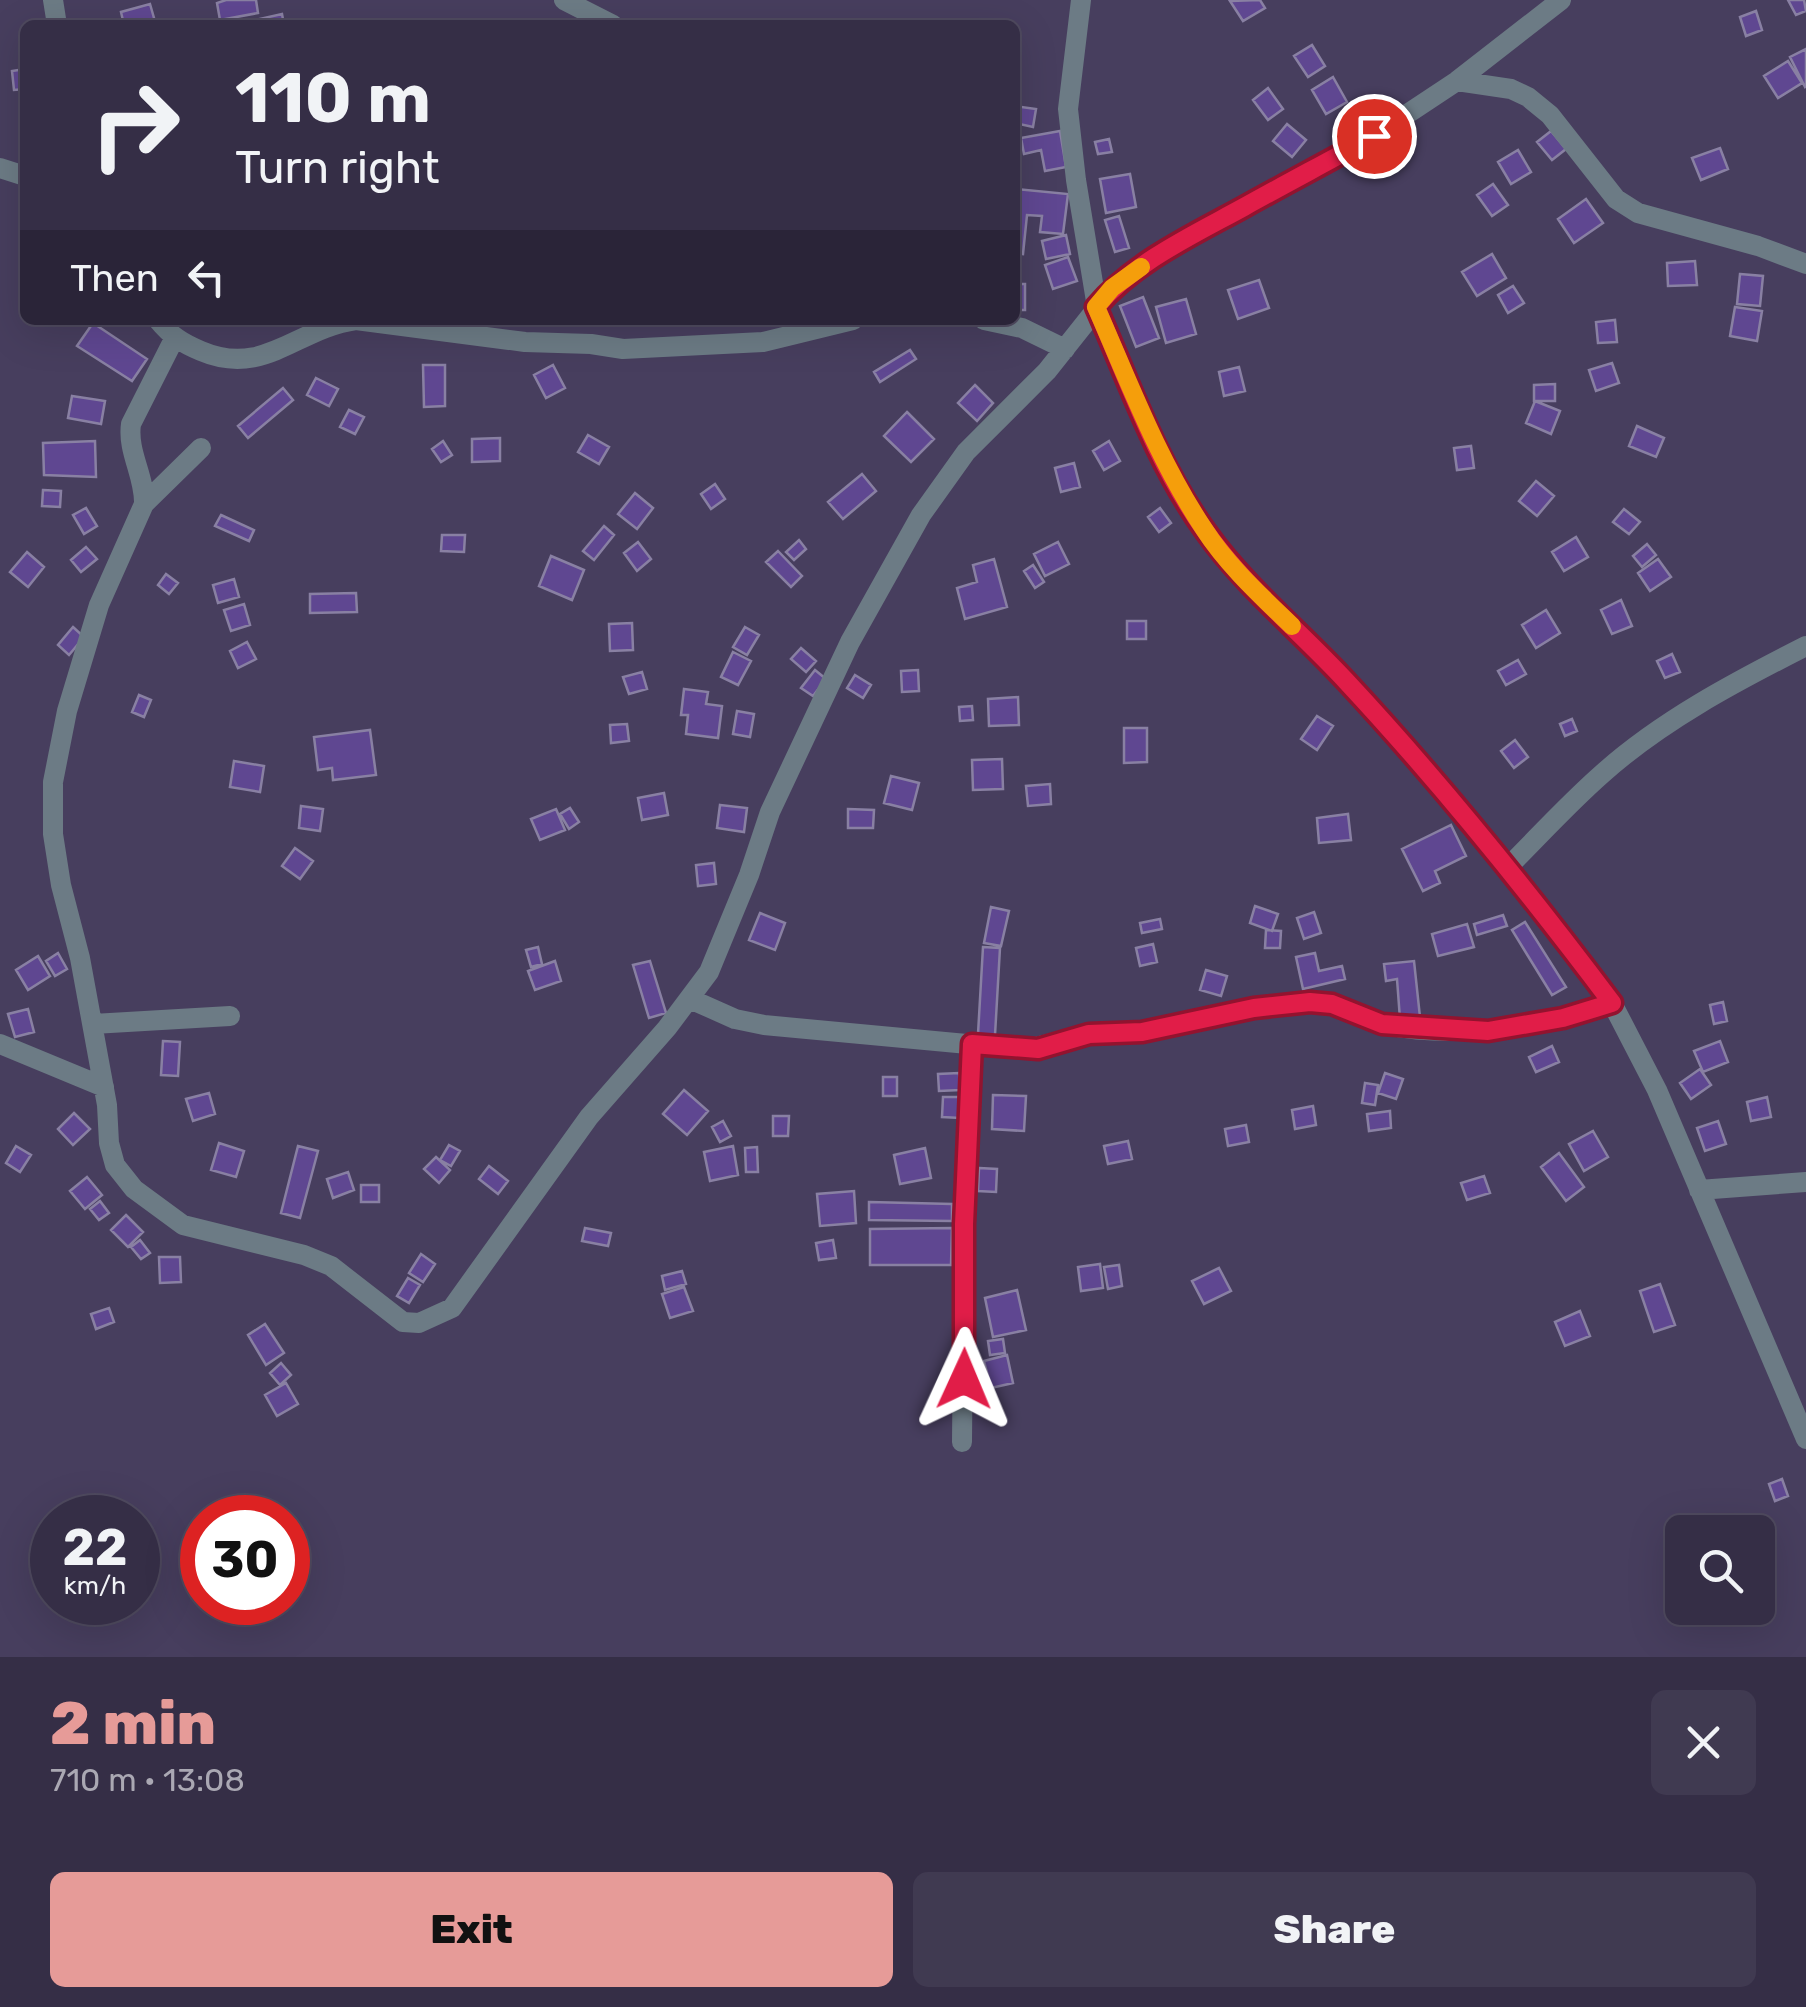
<!DOCTYPE html>
<meta charset="utf-8">
<style>
:root{--surface:#352e46;--page:#403a51;--text:#f1f3f6;--muted:#aaa8b3;--line:#4f4a5f;--accent:#e69b98}
body{margin:0;font-family:Rubik,sans-serif;background:var(--page);color:var(--text);height:100vh;display:flex;flex-direction:column;font-size:38px;white-space:nowrap}
*{box-sizing:border-box;margin:0}
p{font-size:32px;color:var(--muted)}
.icon{flex:none;width:55px;height:55px;fill:none;stroke:currentColor;stroke-width:2;stroke-linecap:round;stroke-linejoin:round}
.map{position:relative;height:1657px;overflow:hidden}
.sheet{display:flex;flex-direction:column;background:var(--surface);flex:1}
.sheet>*{flex:none}
.guide{position:absolute;left:20px;top:20px;width:1000px;height:305px;border-radius:15px;box-shadow:0 10px 40px #0002,0 0 0 2px var(--line);background:#352e46;color:var(--text);overflow:hidden}
.buttons{position:absolute;left:1665px;top:1515px;display:grid;gap:20px}
.buttons a{display:grid;place-items:center;width:110px;height:110px;border-radius:15px;background:var(--surface);box-shadow:0 10px 40px #0002,0 0 0 2px var(--line);font-size:50px}
.speed{position:absolute;left:30px;top:1495px;display:flex;gap:20px;font-size:50px;font-weight:700;text-align:center}
.speed>*{display:grid;place-content:center;width:130px;height:130px;border-radius:50%;background:var(--surface);box-shadow:0 10px 40px #0002,0 0 0 2px var(--line);line-height:1}
.speed small{font-size:25px;font-weight:400}
.speed .limit{border:15px solid #d22;background:#fff;color:#111}
.pin{position:absolute;display:grid;place-items:center;width:85px;height:85px;color:#fff;margin:-42px;border:5px solid #fff;border-radius:50%;box-shadow:0 2px 10px #0007}
.me{position:absolute;width:110px;margin:-55px;rotate:1deg;stroke-linejoin:round;filter:drop-shadow(0 0 8px #0008)}
.turn{display:flex;align-items:center;gap:35px;height:210px;padding:0 50px;font-size:45px}
.turn .icon{width:130px;height:130px;stroke-width:2.5}
.turn b{display:block;font-size:70px;line-height:85px}
.then{display:flex;align-items:center;height:95px;padding:0 50px;background:#0003;gap:20px;font-size:38px}
.round{display:grid;place-items:center;flex:none;width:105px;height:105px;border-radius:15px;background:var(--page)}
.summary{display:flex;align-items:center;justify-content:space-between;height:170px;padding:0 50px}
h1{font-size:60px;font-weight:800;line-height:75px;color:var(--accent)}
.button{display:flex;gap:20px;margin-top:auto;padding:20px 50px}
.button a{flex:1;height:115px;border-radius:15px;background:var(--accent);color:#111;font-size:40px;font-weight:800;line-height:115px;text-align:center}
.button a+a{background:var(--page);color:var(--text)}
.map>svg:first-child{display:block}
</style>
<div class="map">
<svg width="1806" height="1657" viewBox="0 0 1806 1657">
<rect width="100%" height="100%" fill="#473e5e"/>
<path fill="#5f4791" stroke="#8980a3" stroke-width="2.5" d="M 226,0 L 256,0 L 258,13 L 220,20 L 217,3 Z
M 1260,0 L 1265,8 L 1243,21 L 1230,1 Z
M 1788,0 L 1804,0 L 1806,11 L 1796,15 Z
M 150,4 L 156,25 L 124,25 L 121,12 Z
M 1756,11 L 1762,30 L 1746,36 L 1740,17 Z
M 282,14 L 284,25 L 233,25 Z
M 1312,45 L 1325,66 L 1308,77 L 1294,56 Z
M 1806,49 L 1806,86 L 1805,87 L 1790,57 Z
M 1788,61 L 1802,83 L 1778,98 L 1764,76 Z
M 25,69 L 25,89 L 14,90 L 12,71 Z
M 1333,77 L 1347,102 L 1326,114 L 1312,90 Z
M 1268,88 L 1283,109 L 1268,120 L 1253,100 Z
M 1015,106 L 1036,109 L 1033,127 L 1015,123 Z
M 1287,124 L 1306,140 L 1292,157 L 1273,141 Z
M 1060,131 L 1066,167 L 1045,171 L 1041,150 L 1024,154 L 1021,138 Z
M 1551,131 L 1566,149 L 1552,160 L 1537,142 Z
M 1109,139 L 1112,152 L 1098,154 L 1095,142 Z
M 1720,148 L 1728,169 L 1701,180 L 1692,158 Z
M 1518,150 L 1531,172 L 1511,184 L 1498,162 Z
M 1130,174 L 1136,207 L 1106,213 L 1100,179 Z
M 1493,184 L 1508,205 L 1492,216 L 1477,195 Z
M 1015,189 L 1068,194 L 1063,234 L 1040,232 L 1042,216 L 1027,215 L 1023,254 L 1015,253 Z
M 1586,199 L 1603,223 L 1574,243 L 1558,219 Z
M 1119,216 L 1129,248 L 1115,252 L 1105,220 Z
M 1066,235 L 1070,254 L 1046,259 L 1042,241 Z
M 1492,254 L 1506,278 L 1477,296 L 1462,272 Z
M 1068,257 L 1077,281 L 1053,289 L 1045,265 Z
M 1695,261 L 1697,285 L 1668,286 L 1667,263 Z
M 1740,274 L 1763,276 L 1760,306 L 1737,304 Z
M 1259,280 L 1269,308 L 1238,319 L 1228,290 Z
M 1015,284 L 1025,284 L 1025,310 L 1015,310 Z
M 1513,286 L 1524,303 L 1508,313 L 1498,295 Z
M 1143,297 L 1159,338 L 1136,347 L 1120,306 Z
M 1186,299 L 1196,334 L 1166,343 L 1156,307 Z
M 1735,307 L 1762,311 L 1757,341 L 1730,336 Z
M 1615,320 L 1617,342 L 1598,343 L 1596,322 Z
M 93,323 L 147,359 L 132,381 L 77,346 Z
M 910,350 L 916,359 L 880,382 L 874,372 Z
M 1612,363 L 1619,383 L 1596,391 L 1589,370 Z
M 423,365 L 445,365 L 445,406 L 424,407 Z
M 553,365 L 565,388 L 546,398 L 534,375 Z
M 1239,367 L 1245,391 L 1224,396 L 1219,372 Z
M 316,378 L 338,389 L 329,406 L 307,395 Z
M 1555,384 L 1555,401 L 1534,401 L 1534,385 Z
M 975,385 L 993,403 L 977,421 L 958,403 Z
M 283,388 L 293,400 L 248,438 L 238,426 Z
M 72,396 L 105,401 L 101,424 L 68,418 Z
M 1535,401 L 1560,411 L 1551,434 L 1526,423 Z
M 349,410 L 364,417 L 355,434 L 340,427 Z
M 907,412 L 934,439 L 911,462 L 884,436 Z
M 1637,426 L 1664,438 L 1656,457 L 1629,446 Z
M 588,435 L 609,447 L 599,464 L 578,452 Z
M 500,438 L 500,461 L 472,462 L 472,439 Z
M 95,441 L 96,477 L 44,475 L 43,443 Z
M 443,441 L 452,455 L 441,462 L 432,449 Z
M 1109,441 L 1120,461 L 1104,470 L 1093,451 Z
M 1471,446 L 1474,468 L 1457,470 L 1454,448 Z
M 1074,463 L 1080,487 L 1061,492 L 1055,468 Z
M 862,474 L 876,491 L 843,519 L 828,502 Z
M 1536,481 L 1554,496 L 1537,516 L 1519,501 Z
M 715,484 L 725,499 L 711,509 L 701,494 Z
M 43,490 L 61,491 L 60,507 L 42,506 Z
M 635,493 L 653,508 L 637,529 L 618,514 Z
M 86,508 L 97,526 L 84,534 L 73,515 Z
M 1160,508 L 1171,523 L 1159,532 L 1148,517 Z
M 1624,509 L 1640,522 L 1629,534 L 1613,522 Z
M 221,515 L 254,530 L 249,541 L 215,526 Z
M 604,526 L 614,535 L 594,560 L 583,551 Z
M 442,535 L 465,535 L 464,552 L 441,551 Z
M 1576,537 L 1588,557 L 1564,571 L 1552,552 Z
M 799,540 L 806,549 L 794,560 L 786,552 Z
M 638,542 L 651,559 L 637,571 L 624,553 Z
M 1058,542 L 1069,564 L 1045,576 L 1034,554 Z
M 1647,544 L 1656,555 L 1642,567 L 1633,556 Z
M 86,547 L 97,559 L 81,572 L 71,560 Z
M 778,551 L 802,576 L 791,587 L 766,562 Z
M 27,552 L 44,567 L 28,587 L 10,572 Z
M 551,556 L 584,570 L 572,600 L 539,586 Z
M 994,559 L 1007,607 L 965,619 L 957,588 L 977,582 L 973,565 Z
M 1658,559 L 1671,577 L 1650,591 L 1638,573 Z
M 1033,565 L 1044,582 L 1035,588 L 1024,571 Z
M 166,574 L 178,583 L 169,594 L 158,585 Z
M 234,579 L 239,597 L 218,603 L 213,585 Z
M 356,593 L 357,612 L 310,613 L 310,594 Z
M 1621,600 L 1632,626 L 1612,634 L 1601,610 Z
M 244,604 L 250,625 L 231,631 L 224,610 Z
M 1546,610 L 1560,633 L 1536,648 L 1522,625 Z
M 1127,621 L 1146,621 L 1146,639 L 1127,639 Z
M 632,623 L 633,650 L 610,651 L 609,624 Z
M 73,627 L 84,637 L 69,655 L 58,645 Z
M 745,627 L 759,635 L 747,655 L 733,647 Z
M 247,642 L 256,659 L 238,668 L 230,651 Z
M 801,648 L 816,661 L 806,672 L 791,659 Z
M 733,652 L 751,661 L 738,685 L 721,677 Z
M 1672,654 L 1680,672 L 1665,678 L 1657,661 Z
M 1518,660 L 1526,674 L 1506,685 L 1498,671 Z
M 815,670 L 826,679 L 813,696 L 801,688 Z
M 918,670 L 919,691 L 902,692 L 901,671 Z
M 642,672 L 647,689 L 629,694 L 623,677 Z
M 855,675 L 871,685 L 863,698 L 847,688 Z
M 684,689 L 708,692 L 706,704 L 722,706 L 718,738 L 686,734 L 688,715 L 681,715 Z
M 139,695 L 151,700 L 144,717 L 132,712 Z
M 1018,697 L 1019,725 L 989,726 L 988,699 Z
M 972,706 L 973,720 L 960,721 L 959,707 Z
M 737,711 L 754,714 L 750,737 L 733,734 Z
M 1317,716 L 1333,726 L 1317,750 L 1301,739 Z
M 1572,719 L 1577,731 L 1565,736 L 1560,724 Z
M 627,724 L 629,741 L 611,743 L 610,725 Z
M 1124,728 L 1147,728 L 1147,762 L 1124,763 Z
M 370,730 L 376,775 L 333,780 L 332,768 L 318,770 L 314,737 Z
M 1515,740 L 1528,757 L 1514,768 L 1501,751 Z
M 1002,759 L 1003,789 L 973,790 L 972,760 Z
M 234,761 L 264,766 L 260,792 L 230,787 Z
M 891,776 L 919,783 L 912,810 L 884,803 Z
M 1050,784 L 1051,804 L 1028,806 L 1026,786 Z
M 664,793 L 668,815 L 642,820 L 638,798 Z
M 720,805 L 747,808 L 744,832 L 717,828 Z
M 301,806 L 323,809 L 320,831 L 299,828 Z
M 570,808 L 579,822 L 569,829 L 560,814 Z
M 556,809 L 565,830 L 540,840 L 531,819 Z
M 848,809 L 874,810 L 873,828 L 848,828 Z
M 1348,814 L 1351,840 L 1319,843 L 1317,818 Z
M 1451,825 L 1466,856 L 1435,871 L 1440,883 L 1423,891 L 1402,849 Z
M 295,848 L 313,861 L 300,879 L 282,866 Z
M 714,863 L 716,884 L 698,886 L 696,865 Z
M 1255,906 L 1278,914 L 1272,931 L 1250,923 Z
M 991,907 L 1009,911 L 1001,946 L 984,943 Z
M 1314,912 L 1321,933 L 1304,939 L 1297,918 Z
M 760,913 L 785,923 L 775,950 L 749,940 Z
M 1503,915 L 1507,926 L 1477,935 L 1474,924 Z
M 1160,919 L 1162,929 L 1142,933 L 1140,923 Z
M 1525,922 L 1566,987 L 1552,995 L 1512,930 Z
M 1467,924 L 1474,947 L 1438,956 L 1432,934 Z
M 1266,930 L 1281,931 L 1280,948 L 1265,948 Z
M 1153,944 L 1157,962 L 1140,966 L 1136,948 Z
M 538,947 L 542,964 L 531,967 L 526,950 Z
M 983,947 L 1000,948 L 995,1035 L 978,1034 Z
M 58,953 L 67,969 L 55,976 L 46,961 Z
M 1315,953 L 1319,971 L 1342,966 L 1345,979 L 1303,989 L 1296,957 Z
M 38,956 L 50,976 L 28,990 L 16,970 Z
M 555,961 L 561,981 L 535,990 L 528,971 Z
M 650,961 L 666,1013 L 649,1018 L 633,965 Z
M 1414,961 L 1420,1017 L 1400,1019 L 1397,979 L 1386,981 L 1384,964 Z
M 1206,970 L 1227,976 L 1221,996 L 1200,990 Z
M 1723,1002 L 1727,1021 L 1714,1024 L 1710,1005 Z
M 28,1009 L 34,1032 L 15,1037 L 8,1014 Z
M 163,1041 L 180,1042 L 178,1076 L 161,1075 Z
M 1720,1041 L 1728,1062 L 1703,1072 L 1694,1051 Z
M 1552,1046 L 1559,1062 L 1536,1072 L 1529,1057 Z
M 1700,1069 L 1711,1085 L 1691,1099 L 1680,1083 Z
M 959,1073 L 960,1090 L 939,1091 L 938,1074 Z
M 1385,1073 L 1403,1079 L 1396,1099 L 1378,1093 Z
M 883,1077 L 897,1077 L 897,1096 L 883,1096 Z
M 1365,1083 L 1378,1085 L 1375,1105 L 1362,1103 Z
M 684,1090 L 708,1111 L 687,1135 L 663,1114 Z
M 209,1093 L 215,1114 L 193,1121 L 186,1099 Z
M 993,1095 L 1026,1096 L 1024,1131 L 992,1129 Z
M 943,1097 L 961,1097 L 960,1118 L 942,1117 Z
M 1767,1097 L 1771,1117 L 1751,1121 L 1747,1102 Z
M 1313,1106 L 1316,1125 L 1295,1129 L 1292,1110 Z
M 1390,1111 L 1391,1128 L 1369,1131 L 1367,1114 Z
M 74,1113 L 90,1129 L 73,1145 L 58,1129 Z
M 773,1116 L 789,1116 L 788,1136 L 773,1136 Z
M 723,1121 L 731,1136 L 720,1142 L 712,1127 Z
M 1718,1121 L 1726,1144 L 1705,1151 L 1697,1128 Z
M 1246,1125 L 1249,1142 L 1228,1146 L 1225,1129 Z
M 1593,1131 L 1608,1157 L 1584,1171 L 1569,1144 Z
M 1128,1141 L 1132,1159 L 1108,1164 L 1104,1146 Z
M 219,1143 L 244,1151 L 236,1177 L 211,1170 Z
M 449,1145 L 460,1151 L 451,1166 L 440,1160 Z
M 16,1146 L 31,1155 L 20,1172 L 6,1163 Z
M 298,1146 L 318,1151 L 300,1218 L 281,1213 Z
M 733,1146 L 738,1175 L 710,1181 L 704,1152 Z
M 757,1147 L 758,1172 L 746,1172 L 745,1148 Z
M 925,1148 L 931,1178 L 900,1184 L 894,1155 Z
M 1559,1153 L 1584,1187 L 1566,1201 L 1541,1167 Z
M 436,1157 L 450,1170 L 439,1183 L 424,1169 Z
M 489,1166 L 508,1181 L 498,1194 L 479,1179 Z
M 979,1168 L 997,1169 L 996,1192 L 978,1191 Z
M 348,1172 L 354,1190 L 333,1198 L 327,1179 Z
M 1484,1176 L 1490,1193 L 1467,1200 L 1461,1183 Z
M 87,1177 L 102,1195 L 85,1209 L 70,1191 Z
M 361,1185 L 379,1185 L 379,1202 L 361,1202 Z
M 854,1191 L 856,1223 L 820,1226 L 817,1194 Z
M 100,1201 L 109,1213 L 99,1220 L 90,1209 Z
M 869,1202 L 952,1204 L 952,1221 L 869,1220 Z
M 126,1215 L 143,1232 L 128,1247 L 111,1230 Z
M 585,1228 L 611,1233 L 608,1246 L 582,1241 Z
M 952,1228 L 951,1265 L 870,1265 L 870,1229 Z
M 140,1240 L 150,1253 L 141,1259 L 131,1247 Z
M 833,1240 L 836,1258 L 819,1260 L 816,1243 Z
M 421,1254 L 435,1264 L 423,1282 L 409,1273 Z
M 159,1257 L 180,1257 L 181,1282 L 160,1283 Z
M 1100,1264 L 1103,1288 L 1081,1291 L 1078,1267 Z
M 1119,1265 L 1122,1286 L 1108,1289 L 1104,1267 Z
M 1219,1268 L 1231,1291 L 1204,1304 L 1192,1281 Z
M 682,1271 L 686,1284 L 665,1290 L 662,1276 Z
M 408,1278 L 420,1285 L 409,1303 L 397,1296 Z
M 1660,1284 L 1675,1325 L 1654,1332 L 1640,1291 Z
M 684,1287 L 693,1311 L 670,1318 L 662,1294 Z
M 1017,1290 L 1026,1330 L 993,1337 L 985,1298 Z
M 109,1308 L 114,1322 L 96,1329 L 91,1314 Z
M 1580,1311 L 1590,1336 L 1565,1346 L 1555,1322 Z
M 265,1324 L 284,1353 L 266,1365 L 248,1335 Z
M 1003,1339 L 1005,1353 L 990,1355 L 988,1341 Z
M 1007,1355 L 1013,1383 L 991,1388 L 984,1361 Z
M 281,1363 L 291,1375 L 280,1385 L 270,1373 Z
M 286,1383 L 298,1404 L 277,1416 L 265,1395 Z
M 1782,1479 L 1788,1496 L 1775,1501 L 1769,1484 Z"/>
<g fill="none" stroke-linecap="round" stroke-linejoin="round">
<path stroke="#6c7b85" stroke-width="20" d="M 53,0 L 57,25
M 564,0 L 613,25
M 1081,0 L 1068,109 L 1076,180 L 1097,307 L 1157,448 L 1205,531 L 1245,579 L 1344,679 L 1437,781 L 1538,904 L 1612,1003 L 1657,1090 L 1806,1439
M 1457,81 L 1511,89 L 1528,97 L 1550,115 L 1616,199 L 1638,213 L 1758,246 L 1806,264
M 0,168 L 25,176
M 158,320 C 171,336 182,343 201,351 C 264,378 297,328 356,320 L 525,342 L 591,344 L 623,349 L 763,342 L 853,320
M 984,320 L 1022,328 L 1065,349
M 174,339 L 131,424 C 127,452 145,476 144,504 L 99,605 L 67,711 L 53,782 L 53,834 L 61,885 L 80,958 L 107,1105 L 109,1143 L 115,1165 L 134,1189 L 183,1225 L 304,1255 L 331,1266 L 403,1322 L 419,1323 L 452,1308 L 589,1117 L 667,1028 L 709,972 L 749,875 L 770,812 L 850,642 L 921,515 L 966,452 L 1047,371 L 1113,288 L 1135,270 L 1210,225 L 1374,136 L 1457,81 L 1561,0
M 144,504 L 201,448
M 1508,867 C 1539,836 1569,803 1602,774 C 1661,721 1735,682 1806,646
M 690,999 L 735,1019 L 764,1025 L 1020,1049 C 1044,1048 1063,1038 1086,1034 C 1104,1031 1122,1035 1140,1033 C 1195,1023 1249,1007 1305,1003 C 1336,1000 1357,1019 1385,1025 C 1462,1040 1539,1025 1612,1003
M 93,1024 L 230,1016
M 0,1044 L 104,1087
M 1699,1190 L 1806,1182
M 962,1442 L 964,1224 L 972,1043"/>
</g>
<g fill="none" stroke-linecap="round" stroke-linejoin="round">
<g stroke="#92132f" stroke-width="25">
<path id="route" d="M 964,1379 L 964,1224 L 972,1044 L 1038,1049 L 1089,1034 L 1142,1032 L 1254,1008 L 1310,1002 L 1332,1004 L 1382,1024 L 1488,1031 L 1563,1018 L 1612,1003 C 1528,891 1441,783 1346,681 C 1300,631 1246,588 1206,532 C 1157,465 1129,382 1096,307 C 1134,262 1193,235 1244,207 C 1287,183 1331,160 1374,136"/>
</g>
<use href="#route" stroke="#e11d48" stroke-width="18"/>
<path stroke="#f59e0b" stroke-width="18" d="M 1141,267 L 1112,288 L 1096,307 C 1129,382 1158,460 1204,529 C 1227,565 1261,596 1292,626"/>
</g>
</svg>
<div class="buttons">
<a><svg class="icon" aria-label="search" viewBox="0 0 24 24"><circle cx="10" cy="10" r="6"/><path d="M15 15l6 6"/></svg></a>
</div>
<div class="speed"><div>22<small>km/h</small></div><div class="limit">30</div></div>
<div class="pin" style="left:1374px;top:136px;background:#d93025"><svg class="icon" aria-label="arrive" viewBox="0 0 24 24"><path d="M6 21V4h12l-3 4 3 4H6"/></svg></div>
<svg class="me" style="left:964px;top:1379px" viewBox="-20 -20 40 40"><path d="M0-17L14 15 0 8-14 15z" fill="#e11d48" stroke="#fff" stroke-width="4"/></svg>
<div class="guide">
<div class="turn"><svg class="icon" aria-label="right" viewBox="0 0 24 24"><path d="M7 20v-9h11M14 6l5 5-5 5"/></svg><div><b>110 m</b>Turn right</div></div>
<div class="then">Then<svg class="icon" aria-label="left" viewBox="0 0 24 24"><path d="M17 20v-9H6M10 6l-5 5 5 5"/></svg></div>
</div>
</div>
<section class="sheet">
<div class="summary"><div><h1>2 min</h1><p>710 m · 13:08</p></div><a class="round"><svg class="icon" aria-label="close" viewBox="0 0 24 24"><path d="M6 6l12 12M18 6L6 18"/></svg></a></div>
<div class="button"><a>Exit</a><a>Share</a></div>
</section>
